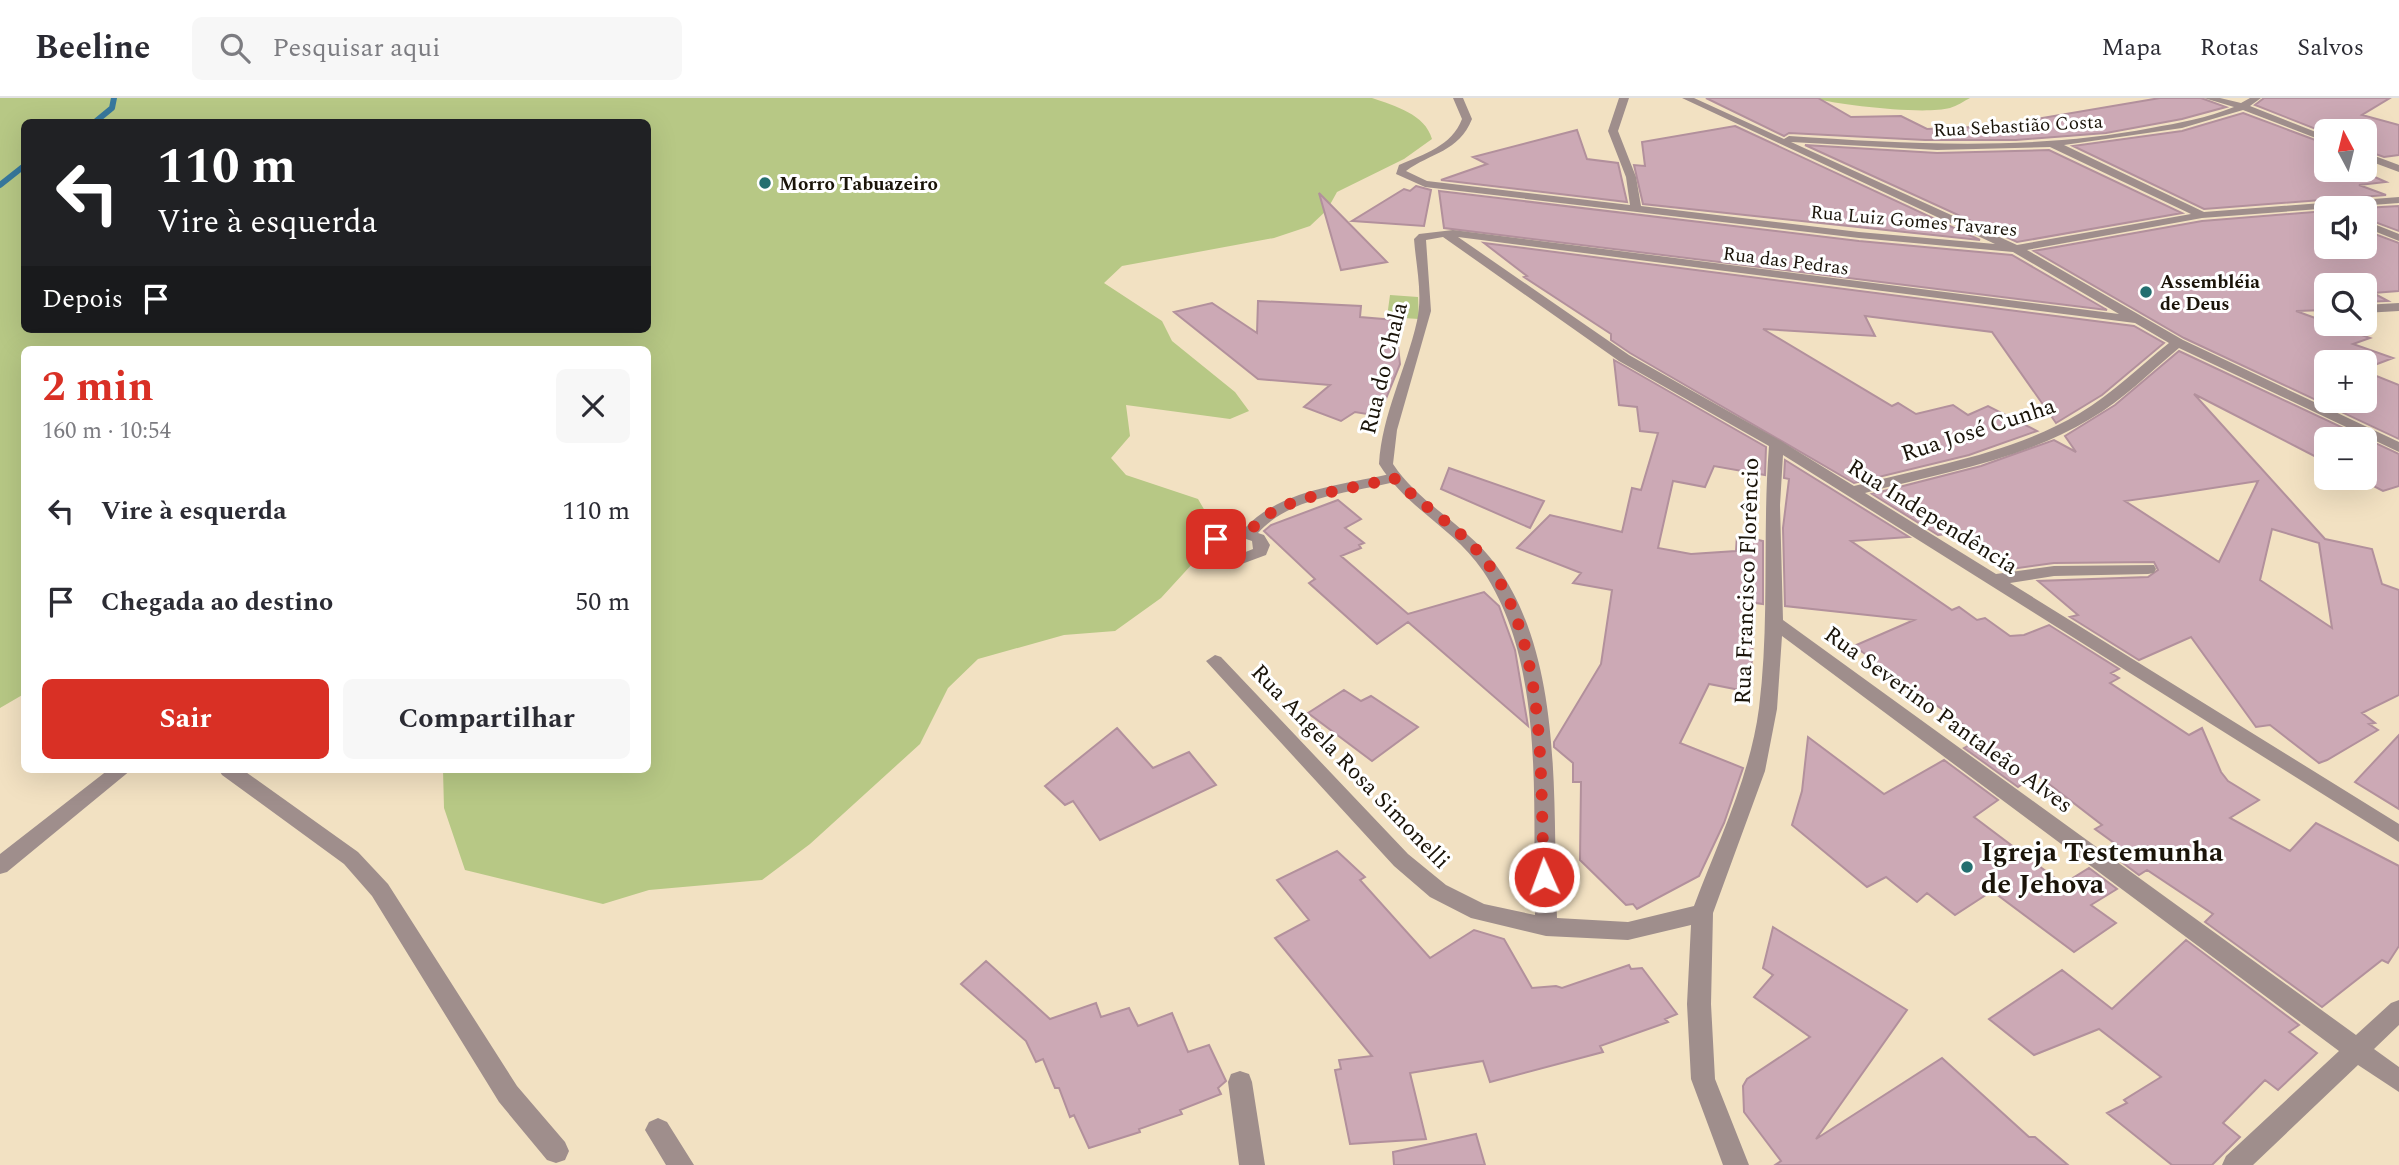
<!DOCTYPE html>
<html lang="pt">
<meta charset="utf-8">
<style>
:root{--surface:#fff;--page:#f7f7f7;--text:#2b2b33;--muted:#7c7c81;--line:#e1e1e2;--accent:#d93025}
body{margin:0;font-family:Spectral,serif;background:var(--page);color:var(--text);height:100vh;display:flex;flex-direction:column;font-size:26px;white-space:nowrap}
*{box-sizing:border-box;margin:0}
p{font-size:23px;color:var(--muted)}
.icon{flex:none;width:38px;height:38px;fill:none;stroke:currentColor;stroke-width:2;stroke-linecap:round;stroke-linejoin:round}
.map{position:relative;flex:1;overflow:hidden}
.side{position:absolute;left:21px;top:248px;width:630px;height:427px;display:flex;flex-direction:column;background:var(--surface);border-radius:10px;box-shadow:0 7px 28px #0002}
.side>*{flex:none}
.top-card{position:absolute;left:21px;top:21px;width:630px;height:214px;border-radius:10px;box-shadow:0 7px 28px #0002;background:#202124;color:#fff;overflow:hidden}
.needle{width:46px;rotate:353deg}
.tools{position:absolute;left:2314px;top:21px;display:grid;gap:14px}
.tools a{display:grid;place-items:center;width:63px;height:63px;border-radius:10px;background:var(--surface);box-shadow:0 7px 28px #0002;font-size:35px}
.pin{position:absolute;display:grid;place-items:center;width:60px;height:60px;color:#fff;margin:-30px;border-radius:14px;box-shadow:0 4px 10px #0006}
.me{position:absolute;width:77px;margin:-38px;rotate:358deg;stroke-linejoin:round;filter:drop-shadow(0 0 5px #0008)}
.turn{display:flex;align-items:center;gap:24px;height:147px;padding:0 21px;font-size:32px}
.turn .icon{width:91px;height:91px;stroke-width:2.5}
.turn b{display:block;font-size:49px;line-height:60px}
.then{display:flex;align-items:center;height:66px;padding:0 21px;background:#0003;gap:14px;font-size:26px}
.round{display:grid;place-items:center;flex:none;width:74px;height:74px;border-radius:10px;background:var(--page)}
.overview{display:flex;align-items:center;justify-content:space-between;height:119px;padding:0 21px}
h1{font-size:42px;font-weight:700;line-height:52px;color:var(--accent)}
.action{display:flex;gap:14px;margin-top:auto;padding:14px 21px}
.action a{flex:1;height:80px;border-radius:10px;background:var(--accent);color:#fff;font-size:28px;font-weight:700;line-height:80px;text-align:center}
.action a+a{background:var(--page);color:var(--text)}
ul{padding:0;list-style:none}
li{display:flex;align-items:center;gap:21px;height:91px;padding:0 21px}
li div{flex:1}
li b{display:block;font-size:26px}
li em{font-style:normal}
header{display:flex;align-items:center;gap:42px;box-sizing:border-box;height:98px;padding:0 35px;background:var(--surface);border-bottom:2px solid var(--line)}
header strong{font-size:33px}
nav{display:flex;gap:38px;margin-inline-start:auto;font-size:24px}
.search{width:490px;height:63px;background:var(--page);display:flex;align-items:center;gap:18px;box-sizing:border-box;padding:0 24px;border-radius:10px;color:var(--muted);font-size:26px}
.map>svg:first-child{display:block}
</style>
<header>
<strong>Beeline</strong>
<div class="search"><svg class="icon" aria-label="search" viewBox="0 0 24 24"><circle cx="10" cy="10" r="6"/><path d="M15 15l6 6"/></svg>Pesquisar aqui</div>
<nav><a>Mapa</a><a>Rotas</a><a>Salvos</a></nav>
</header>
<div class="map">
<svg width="2399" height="1067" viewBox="0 0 2399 1067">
<rect width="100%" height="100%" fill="#f2e1c2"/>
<path fill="#b7c885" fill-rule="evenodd" d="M 0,0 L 1372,0 C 1395,8 1425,16 1432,41 L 1404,61 L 1337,94 L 1327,112 L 1310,128 L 1274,140 L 1122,168 L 1104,185 L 1162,223 L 1172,243 L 1235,294 L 1249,313 L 1230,321 L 1126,307 L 1130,338 L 1111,360 L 1126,377 L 1198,401 L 1208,418 L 1205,452 L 1161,500 L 1115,533 L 1064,537 L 978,561 L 948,590 L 920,646 L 810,746 L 762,782 L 649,792 L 603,806 L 465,772 L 444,710 L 443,672 L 648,672 L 648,252 L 24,252 L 24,596 L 0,610 ZM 24,24 L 648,24 L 648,231 L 24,231 Z
M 1812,0 L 1970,0 C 1964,3 1957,8 1950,10 C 1923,17 1840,7 1812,0 Z
M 1390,197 L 1418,199 L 1419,221 L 1387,219 Z"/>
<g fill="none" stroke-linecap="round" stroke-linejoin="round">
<path stroke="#37789d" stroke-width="6" d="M 95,24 L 112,10 L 114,0
M 0,87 L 24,68"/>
</g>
<path fill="#cca9b5" stroke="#b2909c" stroke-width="2" fill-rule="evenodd" d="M 1706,0 L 1818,0 L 1851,19 L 1901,18 L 1927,31 L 1973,29 L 1977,31 L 2160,0 L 2201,0 L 2226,9 L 2182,21 L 2106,35 L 2016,42 L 1925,42 L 1789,35 L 1784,38 Z
M 2264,0 L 2390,0 L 2362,17 L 2399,27 L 2399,57 L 2384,59 L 2364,52 L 2364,33 L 2326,35 L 2255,7 Z
M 2243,15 L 2326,46 L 2326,72 L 2359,72 L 2386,84 L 2359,87 L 2386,97 L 2204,111 L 2073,48 L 2182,33 Z
M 1735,28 L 1980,142 L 1643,106 L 1634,67 L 1645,68 L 1642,44 Z
M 1577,32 L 1587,61 L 1618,65 L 1627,104 L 1441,82 L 1487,66 L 1473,59 Z
M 1805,47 L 1937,55 L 2049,52 L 2182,115 L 2017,144 Z
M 1416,88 L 1431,92 L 1424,128 L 1352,123 L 1404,91 L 1410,93 Z
M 1439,93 L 1859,143 L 2012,157 L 2107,212 L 1444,130 Z
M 1319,95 L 1387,164 L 1341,172 Z
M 2399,108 L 2399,133 L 2364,120 L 2364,110 Z
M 2326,113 L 2326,149 L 2364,149 L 2364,132 L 2399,145 L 2399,193 L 2373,195 L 2388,203 L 2364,204 L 2364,187 L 2326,187 L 2326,212 L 2296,213 L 2370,240 L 2353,246 L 2393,260 L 2364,271 L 2364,264 L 2326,264 L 2326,303 L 2364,303 L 2364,273 L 2399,287 L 2399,341 L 2184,240 L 2034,153 L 2202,123 Z
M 1484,145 L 2134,228 L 2164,245 L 2102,297 L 2056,325 L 1992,234 L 1865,218 L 1875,238 L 1763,231 L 1892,308 L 1898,305 L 1916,316 L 1953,307 L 1968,317 L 1988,308 L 2037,333 L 1969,357 L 1854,385 L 1630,255 L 1611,242 L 1611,236 L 1524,179 L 1527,178 Z
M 1258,203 L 1361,208 L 1360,219 L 1395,222 L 1400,266 L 1379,318 L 1355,314 L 1341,323 L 1304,309 L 1330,287 L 1258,281 L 1174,214 L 1212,205 L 1257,235 Z
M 2179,253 L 2399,356 L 2399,388 L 2383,393 L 2358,380 L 2364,380 L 2364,341 L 2326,341 L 2326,364 L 2194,296 L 2325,441 L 2372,451 L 2382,486 L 2399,492 L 2399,597 L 2362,615 L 2375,625 L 2369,626 L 2378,632 L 2327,662 L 2319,665 L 2270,627 L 2256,629 L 2191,539 L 2139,562 L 2070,519 L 2078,517 L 2038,483 L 2148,479 L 2158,472 L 2154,464 L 2054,465 L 2004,472 L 1947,436 L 1938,437 L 1872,396 L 1981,368 L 2054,342 L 2076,354 L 2065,338 L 2115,307 ZM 2258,383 L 2219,464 L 2125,403 L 2161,398 ZM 2272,431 L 2319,445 L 2332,530 L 2260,482 Z
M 1614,262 L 1766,349 L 1765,377 L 1714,368 L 1705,389 L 1673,383 L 1658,450 L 1691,456 L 1736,453 L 1737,437 L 1763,443 L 1763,506 L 1755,505 L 1750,594 L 1709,586 L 1680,645 L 1743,670 L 1724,725 L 1699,778 L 1637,811 L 1633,806 L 1626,807 L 1580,762 L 1581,684 L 1573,684 L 1573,665 L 1554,649 L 1554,644 L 1601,566 L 1612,492 L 1573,485 L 1581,475 L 1517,450 L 1550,417 L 1622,434 L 1632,390 L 1641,392 L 1658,335 L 1640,333 L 1637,309 L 1619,307 Z
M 1785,362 L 1909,439 L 1851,443 L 1952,512 L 1959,509 L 1977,522 L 1985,520 L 2010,538 L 2024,537 L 2049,527 L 2119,571 L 2111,575 L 2119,580 L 2110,585 L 2189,637 L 2202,630 L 2221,674 L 2228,683 L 2259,702 L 2230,720 L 2290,753 L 2316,725 L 2399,768 L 2399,848 L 2388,865 L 2382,862 L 2322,909 L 2205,824 L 2213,816 L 2147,772 L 2139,777 L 2111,756 L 2121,750 L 2095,731 L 2102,727 L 2036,676 L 2018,689 L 1964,650 L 1982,640 L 1854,548 L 1914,522 L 1785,508 L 1783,430 L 1789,381 L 1784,380 Z
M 1449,370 L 1544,403 L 1530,430 L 1441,391 Z
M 1338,402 L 1361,421 L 1345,430 L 1364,445 L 1359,447 L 1361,450 L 1341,458 L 1408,516 L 1484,494 L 1499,508 L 1515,552 L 1528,628 L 1408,524 L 1377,546 L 1309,485 L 1315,481 L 1264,433 L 1271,427 Z
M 1344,592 L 1361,603 L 1371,598 L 1418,629 L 1372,663 L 1308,615 Z
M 1117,630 L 1153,670 L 1189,654 L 1216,687 L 1100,742 L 1073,703 L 1065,707 L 1045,688 Z
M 2399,637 L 2399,711 L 2355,684 Z
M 1808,639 L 1884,696 L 1944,662 L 1998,702 L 1974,719 L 2063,786 L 2089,770 L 2117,791 L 2091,807 L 2116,825 L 2074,854 L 1992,793 L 1955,817 L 1927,795 L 1917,804 L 1886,779 L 1867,789 L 1792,727 L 1802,693 Z
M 1337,753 L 1365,779 L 1360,782 L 1430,860 L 1474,832 L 1504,841 L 1532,890 L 1556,888 L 1562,890 L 1629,867 L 1631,871 L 1642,870 L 1677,916 L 1665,921 L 1668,924 L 1600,948 L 1603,954 L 1490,984 L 1483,963 L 1410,975 L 1426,1041 L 1350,1046 L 1335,972 L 1341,971 L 1339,962 L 1372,958 L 1275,840 L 1309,822 L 1277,782 Z
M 1773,829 L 1907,912 L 1816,1041 L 1942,960 L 2029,1039 L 2035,1039 L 2068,1067 L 1775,1067 L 1781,1063 L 1744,1014 L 1743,988 L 1747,981 L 1810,939 L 1754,899 L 1773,877 L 1763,870 Z
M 2186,842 L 2299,927 L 2289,934 L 2317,955 L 2278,992 L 2265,982 L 2223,1025 L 2240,1039 L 2212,1067 L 2172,1067 L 2107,1015 L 2127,1005 L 2124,1002 L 2161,979 L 2099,931 L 2034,957 L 1989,921 L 2062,872 L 2112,911 Z
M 986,863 L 1050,921 L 1096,905 L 1101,919 L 1129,910 L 1138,928 L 1172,915 L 1188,954 L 1209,947 L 1226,983 L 1218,990 L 1221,996 L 1180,1012 L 1182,1016 L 1139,1031 L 1140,1034 L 1089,1050 L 1074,1017 L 1070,1019 L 1059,990 L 1055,990 L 1043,961 L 1036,964 L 1026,943 L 961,886 Z
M 1476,1036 L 1485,1067 L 1394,1067 L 1393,1054 Z"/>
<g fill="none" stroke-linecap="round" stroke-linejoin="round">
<path fill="#9f8e8c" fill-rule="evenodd" d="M 2399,205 L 2399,213 L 2364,215 L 2364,207 Z
M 1394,375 L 1402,380 L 1399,383 C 1353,395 1292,397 1258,435 L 1264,437 L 1270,447 L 1266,457 L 1239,467 L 1211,458 L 1205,448 L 1210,438 L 1237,428 L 1245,430 C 1281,391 1344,387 1394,375 ZM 1237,438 L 1252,443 L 1253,451 L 1238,457 L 1223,452 L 1223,444 Z
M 219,672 L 243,672 L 358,754 L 388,786 L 517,988 L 565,1044 L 569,1053 L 565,1062 L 556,1065 L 547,1062 L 499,1004 L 372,798 L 344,766 L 222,677 Z
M 1240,973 L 1249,976 L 1252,984 L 1265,1067 L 1239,1067 L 1228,984 L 1231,976 Z"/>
<path fill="#9f8e8c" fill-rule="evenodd" d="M 1453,0 L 1463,0 L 1472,21 C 1459,54 1430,55 1406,73 L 1427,83 L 1630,107 L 1626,79 L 1608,33 L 1619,0 L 1629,0 L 1618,33 L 1636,79 L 1641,108 L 1859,134 L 1995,146 L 1682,0 L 1694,0 L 1784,41 L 1789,38 C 1909,46 2032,53 2151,30 C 2179,25 2207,20 2234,9 L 2204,0 L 2220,0 L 2241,5 L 2250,0 L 2261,0 L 2250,8 L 2326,38 L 2326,44 L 2243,12 L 2182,30 L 2064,47 L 2204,114 L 2399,99 L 2399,105 L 2202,120 L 2027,152 L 2183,242 L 2399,344 L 2399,354 L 2179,250 C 2150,274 2123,302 2090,321 C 2023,362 1940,375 1865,395 L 1996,476 L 2054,468 L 2154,467 L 2156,471 L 2154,475 L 2148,476 L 2054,478 L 2010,485 L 2399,726 L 2399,744 L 1783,357 L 1780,407 L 1783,522 L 2356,937 L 2391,905 L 2399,902 L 2399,927 L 2374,951 L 2399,969 L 2399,994 L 2358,967 L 2253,1067 L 2222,1067 L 2226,1058 L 2339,953 L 1782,538 L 1777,611 L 1765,673 L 1713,815 L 1711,906 L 1715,981 L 1749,1067 L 1723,1067 L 1691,981 L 1687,906 L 1691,827 L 1628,842 L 1546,838 L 1471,820 L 1430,799 L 1394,768 L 1206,563 L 1215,557 L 1221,559 L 1408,756 L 1446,787 L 1484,806 L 1535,817 C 1532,708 1546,567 1483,473 C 1454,430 1406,410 1379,366 C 1382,316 1406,272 1417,223 C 1423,196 1416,168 1414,141 L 1419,136 L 1453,132 L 2119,216 L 2013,154 L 1859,140 L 1425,89 L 1396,76 L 1399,67 C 1424,56 1452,48 1462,21 ZM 1791,44 L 1937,52 L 2050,49 L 2191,116 L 2017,147 ZM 1443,139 L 1619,263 L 1769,348 C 1762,435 1770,523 1759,610 C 1750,679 1718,744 1694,808 L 1628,824 L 1557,820 C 1552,707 1565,563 1496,467 C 1467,427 1420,407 1393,366 L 1397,332 L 1431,213 L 1426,142 ZM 1458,139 L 2135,225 L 2169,245 C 2140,268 2112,296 2080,315 C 2012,356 1930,368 1854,388 L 1781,343 L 1629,257 Z
M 2364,54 L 2399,67 L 2399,74 L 2364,61 Z
M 2364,122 L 2399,136 L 2399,143 L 2364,129 Z
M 108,672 L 131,672 L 7,774 L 0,776 L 0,756 Z
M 658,1020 L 667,1024 L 694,1067 L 666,1067 L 645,1032 L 649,1024 Z"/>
</g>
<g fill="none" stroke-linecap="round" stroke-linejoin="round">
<path stroke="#d93025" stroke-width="12" stroke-dasharray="0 21.6" d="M 1216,441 L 1224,435 L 1249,435 C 1273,397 1353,392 1394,380 C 1418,404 1447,422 1471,446 C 1550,525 1539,676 1544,779"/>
</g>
<g fill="#246f70" stroke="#fff" stroke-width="2.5">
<circle cx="765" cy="85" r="7"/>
<circle cx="2146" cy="194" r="7"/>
<circle cx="1967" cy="769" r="7"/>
</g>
<g text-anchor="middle" stroke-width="6" stroke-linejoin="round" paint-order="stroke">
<g font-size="19" fill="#1a1409" stroke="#fff">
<text transform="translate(2018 27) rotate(-3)" y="7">Rua Sebastião Costa</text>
<text transform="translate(1914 122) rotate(5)" y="7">Rua Luiz Gomes Tavares</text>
<text transform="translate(1786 162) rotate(7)" y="7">Rua das Pedras</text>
</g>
<g font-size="19" font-weight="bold" fill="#1a1409" stroke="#fff" text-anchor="start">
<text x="779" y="92">Morro Tabuazeiro</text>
<text x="2160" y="190">Assembléia<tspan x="2160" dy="22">de Deus</tspan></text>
</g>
<g font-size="23" fill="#1a1409" stroke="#fff">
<text transform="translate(1383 270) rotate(-76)" y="8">Rua do Chala</text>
<text transform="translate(1978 331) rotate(-18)" y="8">Rua José Cunha</text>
<text transform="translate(1933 418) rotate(32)" y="8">Rua Independência</text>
<text transform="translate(1746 483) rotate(-88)" y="8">Rua Francisco Florêncio</text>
<text transform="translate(1949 621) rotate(36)" y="8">Rua Severino Pantaleão Alves</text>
<text transform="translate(1351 668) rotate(46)" y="8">Rua Angela Rosa Simonelli</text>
</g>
<g font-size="28" font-weight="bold" fill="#1a1409" stroke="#fff" text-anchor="start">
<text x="1981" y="763">Igreja Testemunha<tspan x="1981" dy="32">de Jehova</tspan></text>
</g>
</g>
</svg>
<div class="tools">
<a><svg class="needle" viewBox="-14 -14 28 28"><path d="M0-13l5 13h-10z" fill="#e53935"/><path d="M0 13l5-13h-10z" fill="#7c7c81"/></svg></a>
<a><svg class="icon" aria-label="sound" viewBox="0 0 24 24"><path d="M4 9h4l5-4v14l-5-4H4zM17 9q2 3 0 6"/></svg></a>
<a><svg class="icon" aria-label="search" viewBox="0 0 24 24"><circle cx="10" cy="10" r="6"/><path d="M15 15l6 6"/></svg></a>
<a>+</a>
<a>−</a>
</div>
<div class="pin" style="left:1216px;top:441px;background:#d93025"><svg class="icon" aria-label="arrive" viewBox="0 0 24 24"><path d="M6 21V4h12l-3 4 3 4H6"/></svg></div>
<svg class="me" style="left:1544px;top:779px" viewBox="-20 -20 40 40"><circle r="17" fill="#d93025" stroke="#fff" stroke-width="3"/><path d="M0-11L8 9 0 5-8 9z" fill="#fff"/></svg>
<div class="top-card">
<div class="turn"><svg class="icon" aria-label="left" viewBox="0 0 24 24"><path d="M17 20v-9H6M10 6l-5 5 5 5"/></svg><div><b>110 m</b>Vire à esquerda</div></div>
<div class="then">Depois<svg class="icon" aria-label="arrive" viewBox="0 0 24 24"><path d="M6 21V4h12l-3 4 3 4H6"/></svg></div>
</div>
<section class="side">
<div class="overview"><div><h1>2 min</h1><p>160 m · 10:54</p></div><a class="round"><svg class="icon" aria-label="close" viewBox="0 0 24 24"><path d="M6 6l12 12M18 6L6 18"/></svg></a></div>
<ul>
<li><svg class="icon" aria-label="left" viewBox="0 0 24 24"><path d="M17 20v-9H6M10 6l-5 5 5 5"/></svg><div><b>Vire à esquerda</b></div><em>110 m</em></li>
<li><svg class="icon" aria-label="arrive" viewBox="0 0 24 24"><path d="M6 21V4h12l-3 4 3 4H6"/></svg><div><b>Chegada ao destino</b></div><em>50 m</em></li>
</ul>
<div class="action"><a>Sair</a><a>Compartilhar</a></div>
</section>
</div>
